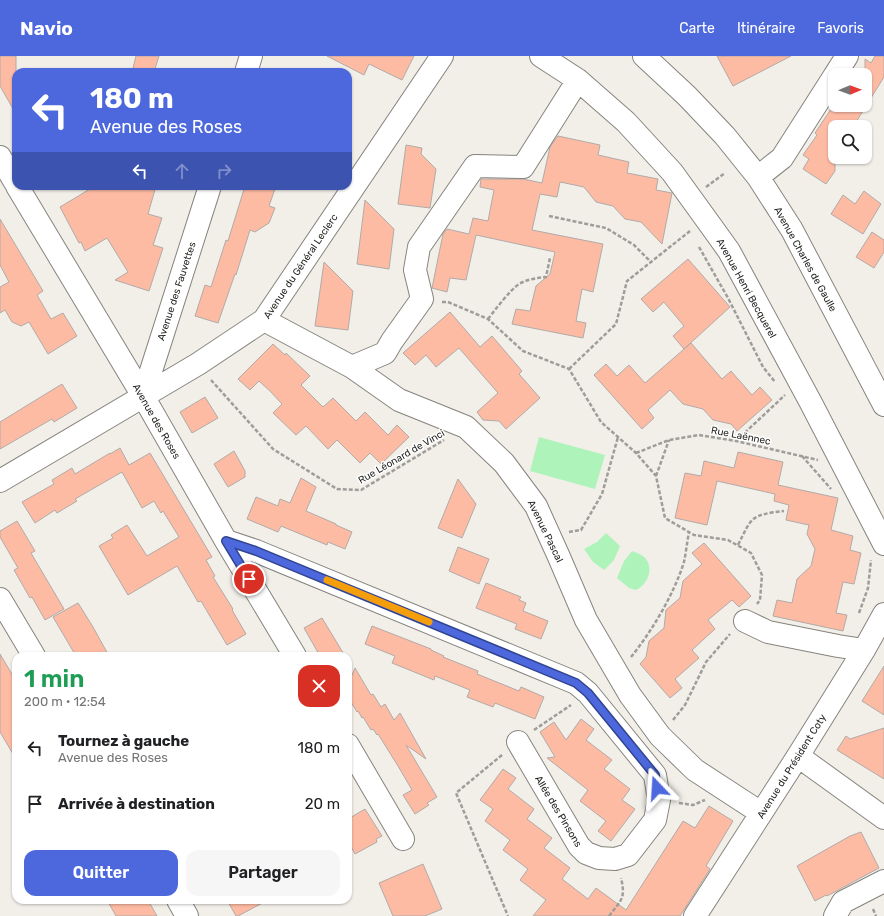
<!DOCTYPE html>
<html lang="fr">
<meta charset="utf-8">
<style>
:root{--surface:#fff;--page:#f6f6f6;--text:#202124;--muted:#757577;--accent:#4c68dc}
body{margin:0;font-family:Rubik,sans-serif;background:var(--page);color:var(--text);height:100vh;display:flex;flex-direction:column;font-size:15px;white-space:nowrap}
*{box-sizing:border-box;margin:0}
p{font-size:13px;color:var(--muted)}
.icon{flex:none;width:22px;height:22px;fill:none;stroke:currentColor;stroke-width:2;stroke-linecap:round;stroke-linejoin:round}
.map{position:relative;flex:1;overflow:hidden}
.sheet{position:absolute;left:12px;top:596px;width:340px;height:252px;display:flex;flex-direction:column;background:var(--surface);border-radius:12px;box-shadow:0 1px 3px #0004}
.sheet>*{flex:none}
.hud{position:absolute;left:12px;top:12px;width:340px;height:122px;border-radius:12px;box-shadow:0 1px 3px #0004;background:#4c68dc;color:#fff;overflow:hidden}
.needle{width:26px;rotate:89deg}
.tools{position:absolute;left:828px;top:12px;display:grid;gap:8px}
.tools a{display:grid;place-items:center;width:44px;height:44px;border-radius:8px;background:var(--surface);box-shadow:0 1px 3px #0004;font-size:20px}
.pin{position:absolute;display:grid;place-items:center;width:34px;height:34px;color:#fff;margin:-17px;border:2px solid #fff;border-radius:50%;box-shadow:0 1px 4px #0007}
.me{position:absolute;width:44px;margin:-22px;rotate:340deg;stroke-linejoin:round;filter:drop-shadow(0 0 3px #0008)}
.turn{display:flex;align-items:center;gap:14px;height:84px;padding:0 12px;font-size:18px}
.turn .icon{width:52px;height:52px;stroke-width:2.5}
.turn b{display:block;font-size:28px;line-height:34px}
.lanes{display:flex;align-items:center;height:38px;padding:0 12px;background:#0003;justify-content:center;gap:20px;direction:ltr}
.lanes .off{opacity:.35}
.round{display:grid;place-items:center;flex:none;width:42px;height:42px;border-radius:12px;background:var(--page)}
.overview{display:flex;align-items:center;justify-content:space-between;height:68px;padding:0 12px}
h1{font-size:24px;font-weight:600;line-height:30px;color:#1e9e55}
.action{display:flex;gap:8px;margin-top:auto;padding:8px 12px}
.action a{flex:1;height:46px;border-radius:12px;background:var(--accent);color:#fff;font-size:16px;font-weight:600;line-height:46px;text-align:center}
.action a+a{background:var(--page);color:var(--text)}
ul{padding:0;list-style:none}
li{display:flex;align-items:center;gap:12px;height:56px;padding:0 12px}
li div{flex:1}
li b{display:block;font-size:15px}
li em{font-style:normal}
header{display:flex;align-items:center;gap:24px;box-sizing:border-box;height:56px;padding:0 20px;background:var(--accent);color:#fff}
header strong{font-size:19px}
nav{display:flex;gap:22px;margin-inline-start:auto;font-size:14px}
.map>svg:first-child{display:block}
</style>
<header>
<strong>Navio</strong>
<nav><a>Carte</a><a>Itinéraire</a><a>Favoris</a></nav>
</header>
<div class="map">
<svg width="884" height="860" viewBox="0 0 884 860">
<rect width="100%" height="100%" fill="#f2efe9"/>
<path fill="#aef3ba" d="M 539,381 L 605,399 L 595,433 L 530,415 Z
M 606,477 L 620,490 L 614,504 L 604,514 L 593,506 L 584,493 L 597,486 Z
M 632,495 C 637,497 643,499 646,503 C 654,514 647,529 636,534 L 629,532 L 617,522 L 624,505 Z"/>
<path fill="#febba3" stroke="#b1aaa8" d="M 0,0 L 16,0 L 16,58 L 0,30 Z
M 136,0 L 159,0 L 154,16 L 132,16 Z
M 327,0 L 414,0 L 402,24 L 369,8 L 364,19 Z
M 717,0 L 791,0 L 733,30 Z
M 875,0 L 884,0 L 884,21 L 853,71 L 835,71 L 835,115 L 826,128 L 803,113 L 809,103 L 803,99 L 817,79 L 815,77 L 835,47 L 835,49 L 865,49 L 865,3 L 871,7 Z
M 558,80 L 600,89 L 598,99 L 629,106 L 627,117 L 658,123 L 656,134 L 672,137 L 662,188 L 641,166 L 625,163 L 613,150 L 596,146 L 584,131 L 560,126 L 557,141 L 540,138 L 532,174 L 603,188 L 593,236 L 582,233 L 576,265 L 586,267 L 583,282 L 512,268 L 516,253 L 530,255 L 536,230 L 550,218 L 555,196 L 476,179 L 466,224 L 450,222 L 447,236 L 432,232 L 443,178 L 447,173 L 469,178 L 473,162 L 488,165 L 494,134 L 480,131 L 481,123 L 523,123 L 542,127 L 550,91 Z
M 406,89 L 422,92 L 421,98 L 436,113 L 430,152 L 398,148 Z
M 95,130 L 156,130 L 148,158 L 162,162 L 153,189 L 163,192 L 149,235 L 115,224 L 128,216 L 107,182 L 85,195 L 81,186 L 79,187 L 60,151 Z
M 245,130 L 276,130 L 269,150 L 275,152 L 269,167 L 255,176 L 250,174 L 236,219 L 235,218 L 218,267 L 195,260 L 205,229 L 211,231 L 226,184 L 228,185 Z
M 864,135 L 881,148 L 863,178 L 831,158 L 843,139 L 855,148 Z
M 365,144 L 394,173 L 389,213 L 357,208 Z
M 0,163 L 43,235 L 37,239 L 51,263 L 63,257 L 77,280 L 48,298 L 29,266 L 21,270 L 12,266 L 5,254 L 0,257 L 0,231 L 9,226 L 0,209 Z
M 872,176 L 884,184 L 884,196 L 874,212 L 856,201 Z
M 688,203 L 730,251 L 684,293 L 673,280 L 684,270 L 664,246 L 653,256 L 641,243 Z
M 324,206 L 353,235 L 348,274 L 315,270 Z
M 450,256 L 480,291 L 492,280 L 522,315 L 519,318 L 540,342 L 506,373 L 499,365 L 483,364 L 477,356 L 498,337 L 459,292 L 436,311 L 426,299 L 415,309 L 403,297 Z
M 691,287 L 722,323 L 731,315 L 752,339 L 760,331 L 772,344 L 737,375 L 731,368 L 713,364 L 703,353 L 683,348 L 670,334 L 648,354 L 654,362 L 642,373 L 594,319 L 606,308 L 617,320 L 629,309 L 645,327 Z
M 273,288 L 285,299 L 286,297 L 310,320 L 301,329 L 323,351 L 333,342 L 356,365 L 365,356 L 388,379 L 397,369 L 409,381 L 381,408 L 370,397 L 360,407 L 337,384 L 328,393 L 306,370 L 296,379 L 273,357 L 282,348 L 271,336 L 259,325 L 250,334 L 238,323 Z
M 62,328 L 77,352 L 54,366 L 52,363 L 0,393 L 0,366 Z
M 205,341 L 218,362 L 192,377 L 180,356 Z
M 120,392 L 129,409 L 150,397 L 212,501 L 206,504 L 215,520 L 213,521 L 233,553 L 232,554 L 246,578 L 227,589 L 201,545 L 198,546 L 177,510 L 128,539 L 99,490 L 113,482 L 111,479 L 127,469 L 147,500 L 179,481 L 163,455 L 161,457 L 154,445 L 142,452 L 122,416 L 75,443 L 77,445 L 57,457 L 55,454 L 35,467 L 22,446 L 54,428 L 52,424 L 72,412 L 75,418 L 110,397 L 110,398 Z
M 234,395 L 245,415 L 245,421 L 228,431 L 214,408 Z
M 738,396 L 783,406 L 778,429 L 838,442 L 831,474 L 853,480 L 850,494 L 861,497 L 854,528 L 843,526 L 836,557 L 847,559 L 843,575 L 773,560 L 777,544 L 792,547 L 797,523 L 811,510 L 815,493 L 807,478 L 809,469 L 786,464 L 789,449 L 774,445 L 775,438 L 717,425 L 707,469 L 675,462 L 685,417 L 701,420 L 704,405 L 734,412 Z
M 301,422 L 316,431 L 306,455 L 336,468 L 336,469 L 352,476 L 345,493 L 328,486 L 327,489 L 281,470 L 278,476 L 247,463 L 256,441 L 278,450 L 280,443 L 290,447 Z
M 458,423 L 476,448 L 462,482 L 438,472 Z
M 17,465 L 35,495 L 31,497 L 64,553 L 45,564 L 32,541 L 30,542 L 14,514 L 18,512 L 0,481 L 0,475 Z
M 704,487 L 751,540 L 739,551 L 732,544 L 708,564 L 715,573 L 692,594 L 699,602 L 675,623 L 682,632 L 670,642 L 640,608 L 646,601 L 649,585 L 664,572 L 666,554 L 680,542 L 683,525 L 702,508 L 692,497 Z
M 458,491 L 489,503 L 479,528 L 449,515 Z
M 486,527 L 521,541 L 519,544 L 526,547 L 523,555 L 548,565 L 541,583 L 515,573 L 517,568 L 476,552 Z
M 78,547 L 93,571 L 109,600 L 76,600 L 53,561 Z
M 322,562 L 345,600 L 320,600 L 304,572 Z
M 372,570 L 431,593 L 431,594 L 444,600 L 443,601 L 478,615 L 477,618 L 519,635 L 521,631 L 544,641 L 535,663 L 495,647 L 493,651 L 467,641 L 470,634 L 435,620 L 434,624 L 392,607 L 395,600 L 365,588 Z
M 0,598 L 16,625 L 16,703 L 0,676 Z
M 884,610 L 884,659 L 862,645 Z
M 355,612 L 371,639 L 373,638 L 381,651 L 385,648 L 394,664 L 400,657 L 426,703 L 406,689 L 437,741 L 427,747 L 429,749 L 415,758 L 403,739 L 412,734 L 398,710 L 378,678 L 377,679 L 373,673 L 371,674 L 363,661 L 362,662 L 358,655 L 357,656 L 348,641 L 348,628 Z
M 581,663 L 594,673 L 586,684 L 612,704 L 604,713 L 630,733 L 622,744 L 635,753 L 611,785 L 598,775 L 606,765 L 580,745 L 588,734 L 547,702 L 555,701 L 540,676 L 554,666 L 566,684 Z
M 884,672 L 884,723 L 837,694 L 846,680 L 850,683 Z
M 503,713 L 516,722 L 508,733 L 534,753 L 527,763 L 552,782 L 544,792 L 570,812 L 562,823 L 588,843 L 596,832 L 626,854 L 683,765 L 695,772 L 709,750 L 733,765 L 706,810 L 710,813 L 680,860 L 533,860 L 546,844 L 520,824 L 528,813 L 503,794 L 510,784 L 485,765 L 493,753 L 480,744 Z
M 365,753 L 382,780 L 376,783 L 377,786 L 355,798 L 348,785 L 348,763 Z
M 861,776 L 879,812 L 827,840 L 826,839 L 815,845 L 797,810 L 850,780 Z
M 423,808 L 442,853 L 425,860 L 393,860 L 379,827 Z
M 107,844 L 148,844 L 157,860 L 116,860 Z
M 227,844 L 268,844 L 238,860 L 236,860 Z"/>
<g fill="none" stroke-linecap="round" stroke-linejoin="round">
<g stroke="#86847e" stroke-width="24">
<path id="minor" d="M 541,0 L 578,24 L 626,66 L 672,116 L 706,163 L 729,195 L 811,347 L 884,488
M 644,0 L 687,40 L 725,80 L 758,121 L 792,174 L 884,349
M 246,16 L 251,0
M 835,19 L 847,0
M 0,101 L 16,128
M 758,121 L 782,102 L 835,19
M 17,130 L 143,340 L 226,485 L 295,600
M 264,264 L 352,311 L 399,344 L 466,371 L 504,407 L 536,450 L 559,501 L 586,564 L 630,639 L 660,680 L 695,714 L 761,757
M 352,311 L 385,297 L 392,285 L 422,243 L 415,214 L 419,191 L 475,110 L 523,111 L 578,24
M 143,340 L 210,130
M 0,425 L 198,308 L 264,264 L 442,0
M 226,485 L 256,495 L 576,627 L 588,637 L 655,719 L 659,744 L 655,764 L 628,799 L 615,803 L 599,802 L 586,797 L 579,790 L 518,686
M 0,543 L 34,600
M 745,565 L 768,576 L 838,590 L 864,594
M 348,689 L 403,783
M 798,700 L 884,762
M 178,844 L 187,860
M 695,860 L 798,700 L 864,594 L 884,558
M 835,860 L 843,846 L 884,825"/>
</g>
<path stroke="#9f9d99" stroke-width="2.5" stroke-dasharray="4 2" stroke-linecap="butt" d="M 706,131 L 725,117
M 549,160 L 606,172 L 634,189 L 651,206
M 699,191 L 728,242 L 763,311 L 775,326
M 442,246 L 448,246 L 488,263 L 523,295 L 569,313 L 601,366 L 636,397 L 656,420 L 665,462 L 694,479 L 728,484 L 751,497 L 762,519 L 760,544 L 757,548
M 488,263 C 495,254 510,234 519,228 C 528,223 537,222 546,221 L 550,202
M 569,313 L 616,268 L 627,225 L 690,175
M 211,324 L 273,393 L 337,433 L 361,434 L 444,384
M 736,385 L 785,339
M 636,397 L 669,384 L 699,379 L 736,385 L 818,404
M 802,400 L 831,433
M 656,420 L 669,384
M 569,476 L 581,474 L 602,438 L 618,381
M 738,489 C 752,461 750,459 784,455
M 859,557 L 868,532 L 871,504
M 631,601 C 652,575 674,538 684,506 C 686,497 687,486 689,476
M 673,664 L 685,649 L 706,606 L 730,578
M 534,674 L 571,649
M 502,699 L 456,737 L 508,860
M 679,747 L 693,749 L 705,744
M 873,853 L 876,860
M 609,860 C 621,844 626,843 621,822"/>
<use href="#minor" stroke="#fff" stroke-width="22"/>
</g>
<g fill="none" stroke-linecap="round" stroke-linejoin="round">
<g stroke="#31448f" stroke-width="10">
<path id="route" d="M 249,523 L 226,485 L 256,495 L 576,627 L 588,637 L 655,719 L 657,732"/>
</g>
<use href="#route" stroke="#4c68dc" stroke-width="7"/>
<path stroke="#f59e0b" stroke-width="7" d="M 327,524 L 429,566"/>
</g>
<g text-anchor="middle" stroke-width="3" stroke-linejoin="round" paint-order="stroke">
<g font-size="10" fill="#1f1f1c" stroke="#fff">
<text transform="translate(806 203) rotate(61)" y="4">Avenue Charles de Gaulle</text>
<text transform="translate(300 210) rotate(-56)" y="4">Avenue du Général Leclerc</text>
<text transform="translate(747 232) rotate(61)" y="4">Avenue Henri Becquerel</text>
<text transform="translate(176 235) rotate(-72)" y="4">Avenue des Fauvettes</text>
<text transform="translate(157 365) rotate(60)" y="4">Avenue des Roses</text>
<text transform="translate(741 379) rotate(11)" y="4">Rue Laënnec</text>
<text transform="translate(401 400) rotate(-30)" y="4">Rue Léonard de Vinci</text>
<text transform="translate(546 475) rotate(64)" y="4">Avenue Pascal</text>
<text transform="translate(791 710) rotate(-58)" y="4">Avenue du Président Coty</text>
<text transform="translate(559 755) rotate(59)" y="4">Allée des Pinsons</text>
</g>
</g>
</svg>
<div class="tools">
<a><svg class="needle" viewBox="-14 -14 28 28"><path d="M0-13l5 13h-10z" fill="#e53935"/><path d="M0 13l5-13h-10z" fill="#757577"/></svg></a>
<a><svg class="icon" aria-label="search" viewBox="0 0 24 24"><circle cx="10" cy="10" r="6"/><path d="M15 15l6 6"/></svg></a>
</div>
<div class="pin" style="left:249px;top:523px;background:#d93025"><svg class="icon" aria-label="arrive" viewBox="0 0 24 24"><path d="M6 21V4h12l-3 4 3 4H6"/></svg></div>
<svg class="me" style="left:657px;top:732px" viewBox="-20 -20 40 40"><path d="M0-17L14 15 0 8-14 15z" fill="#4c68dc" stroke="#fff" stroke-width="4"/></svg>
<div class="hud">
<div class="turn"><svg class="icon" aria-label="left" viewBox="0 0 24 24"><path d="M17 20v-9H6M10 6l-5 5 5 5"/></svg><div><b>180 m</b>Avenue des Roses</div></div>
<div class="lanes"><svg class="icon" aria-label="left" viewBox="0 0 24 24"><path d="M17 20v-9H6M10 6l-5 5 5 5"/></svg><svg class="icon off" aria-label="ahead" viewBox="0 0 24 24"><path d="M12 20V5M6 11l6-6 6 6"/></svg><svg class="icon off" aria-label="right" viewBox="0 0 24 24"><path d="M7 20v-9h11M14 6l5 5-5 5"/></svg></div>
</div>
<section class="sheet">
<div class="overview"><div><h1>1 min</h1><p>200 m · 12:54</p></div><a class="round" style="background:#d93025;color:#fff"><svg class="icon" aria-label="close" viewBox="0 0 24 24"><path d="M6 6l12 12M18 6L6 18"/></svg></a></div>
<ul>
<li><svg class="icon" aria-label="left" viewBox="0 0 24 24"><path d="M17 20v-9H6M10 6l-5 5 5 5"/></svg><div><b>Tournez à gauche</b><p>Avenue des Roses</p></div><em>180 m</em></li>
<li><svg class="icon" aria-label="arrive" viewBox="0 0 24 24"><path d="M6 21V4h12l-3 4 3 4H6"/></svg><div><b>Arrivée à destination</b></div><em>20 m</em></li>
</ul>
<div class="action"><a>Quitter</a><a>Partager</a></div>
</section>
</div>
